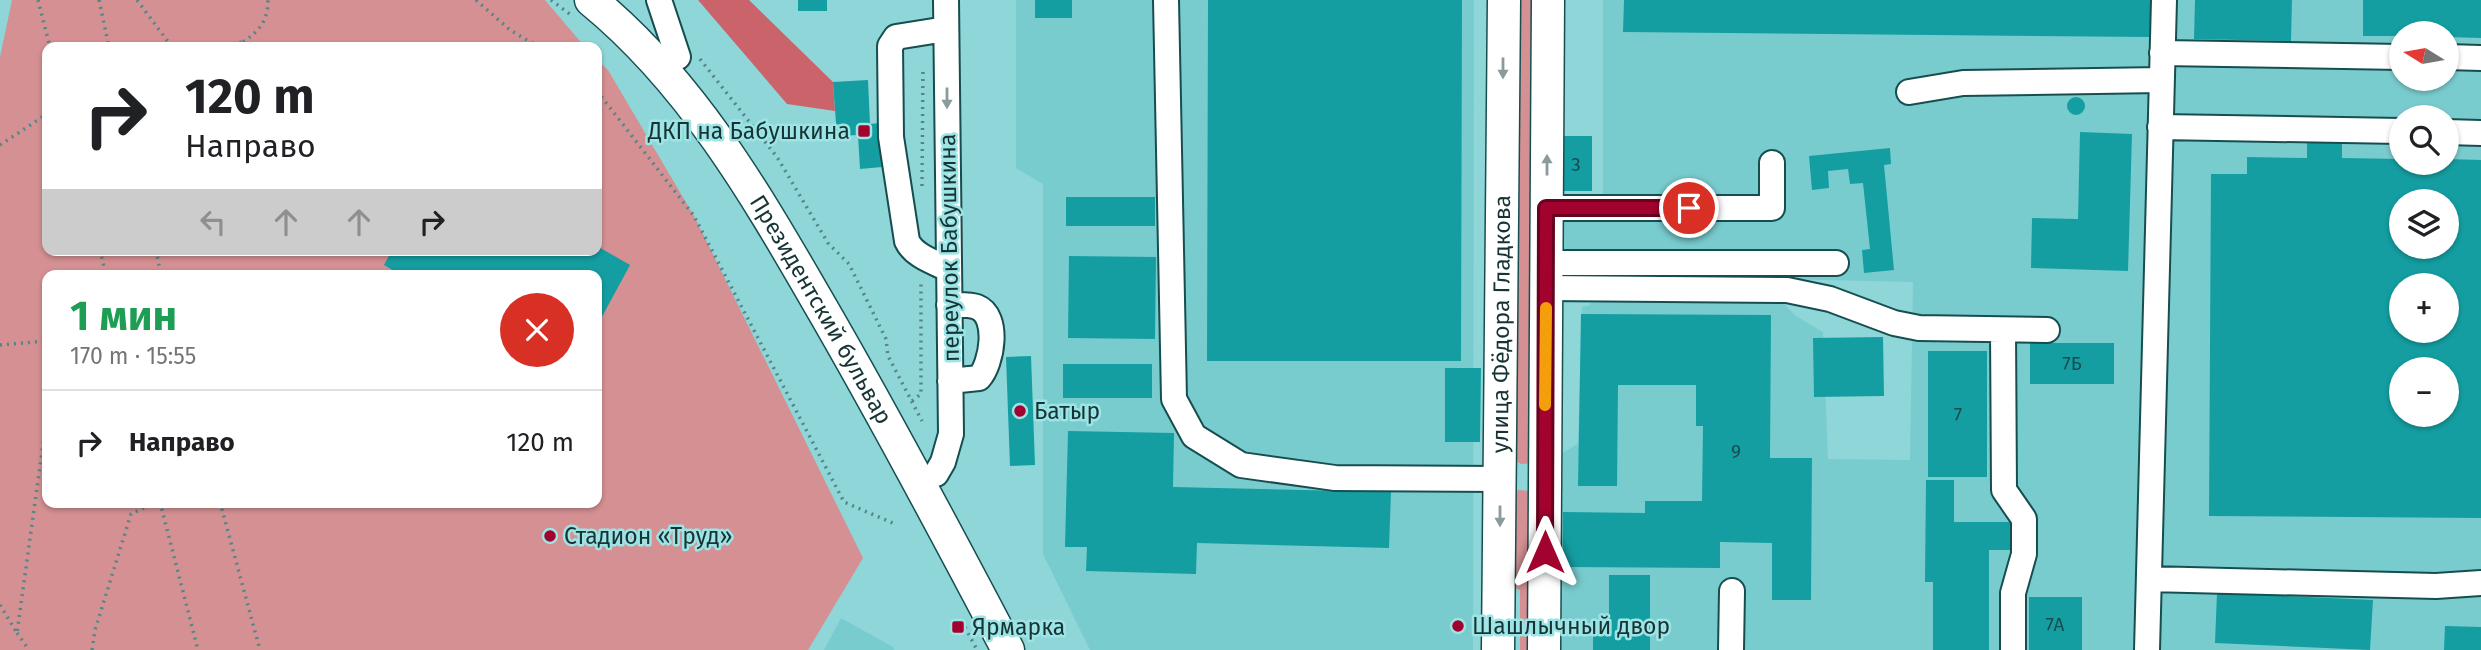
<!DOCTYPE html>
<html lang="ru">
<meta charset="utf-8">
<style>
:root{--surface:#fff;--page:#f6f6f6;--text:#202124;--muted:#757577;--line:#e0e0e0}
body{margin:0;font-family:"Fira Sans",sans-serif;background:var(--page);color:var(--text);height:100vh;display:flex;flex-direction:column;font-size:26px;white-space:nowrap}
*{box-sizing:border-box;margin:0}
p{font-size:23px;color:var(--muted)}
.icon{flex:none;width:38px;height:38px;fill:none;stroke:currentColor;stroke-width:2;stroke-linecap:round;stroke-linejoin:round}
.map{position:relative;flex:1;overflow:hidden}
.details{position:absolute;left:42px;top:270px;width:560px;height:238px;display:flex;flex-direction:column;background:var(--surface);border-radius:14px;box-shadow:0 2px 5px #0004}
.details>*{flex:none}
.guide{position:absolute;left:42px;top:42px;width:560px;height:214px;border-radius:14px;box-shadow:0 2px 5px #0004;background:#fff;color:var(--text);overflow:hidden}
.needle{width:46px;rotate:281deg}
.tools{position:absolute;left:2389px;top:21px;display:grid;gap:14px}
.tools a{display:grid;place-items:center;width:70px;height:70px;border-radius:50%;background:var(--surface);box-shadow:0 2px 5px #0004;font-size:35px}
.pin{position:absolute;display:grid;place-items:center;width:60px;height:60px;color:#fff;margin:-30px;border:4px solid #fff;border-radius:50%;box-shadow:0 2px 7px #0007}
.me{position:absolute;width:77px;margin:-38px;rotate:0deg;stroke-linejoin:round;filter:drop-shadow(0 0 5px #0008)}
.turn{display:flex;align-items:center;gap:24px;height:147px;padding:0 28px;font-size:32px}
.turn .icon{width:91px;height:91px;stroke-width:2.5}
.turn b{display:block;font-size:49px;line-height:60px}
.lanes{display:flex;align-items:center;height:66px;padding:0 28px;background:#0003;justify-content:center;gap:35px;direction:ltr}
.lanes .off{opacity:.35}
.round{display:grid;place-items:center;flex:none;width:74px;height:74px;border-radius:37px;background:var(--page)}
.headline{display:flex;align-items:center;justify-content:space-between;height:119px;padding:0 28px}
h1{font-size:42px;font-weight:700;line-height:52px;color:#1e9e55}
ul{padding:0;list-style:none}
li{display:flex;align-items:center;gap:21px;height:105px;padding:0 28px;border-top:2px solid var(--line)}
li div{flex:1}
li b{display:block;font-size:26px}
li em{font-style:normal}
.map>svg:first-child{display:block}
</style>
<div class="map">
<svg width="2481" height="650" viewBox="0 0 2481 650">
<rect width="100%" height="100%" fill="#8fd6d8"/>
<path fill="#79ccce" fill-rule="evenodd" d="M 1016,0 L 1474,0 L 1473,650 L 1090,650 L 1043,554 L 1043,184 L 1016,168 Z
M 1603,0 L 2481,0 L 2481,650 L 1559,650 L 1562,453 L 1578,444 L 1582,307 L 1590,305 L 1594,297 L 1778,298 L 1796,316 L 1823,332 L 1828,459 L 1910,460 L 1913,282 L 1556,274 L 1556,196 L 1603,197 ZM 2401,33 L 2446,33 L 2446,79 L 2401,79 ZM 2401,117 L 2446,117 L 2446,163 L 2401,163 ZM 2401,201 L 2446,201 L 2446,247 L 2401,247 ZM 2401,285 L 2446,285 L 2446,331 L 2401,331 ZM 2401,369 L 2446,369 L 2446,415 L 2401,415 Z
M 841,618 L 893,647 L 894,650 L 824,650 Z"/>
<path fill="#d49092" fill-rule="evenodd" d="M 12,0 L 545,0 L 585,47 L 47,47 L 47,250 L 597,250 L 597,59 L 608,70 L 694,216 L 863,558 L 808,650 L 0,650 L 0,57 ZM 47,275 L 597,275 L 597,502 L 47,502 Z
M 1513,0 L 1543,0 L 1533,463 L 1521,464 L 1514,460 Z
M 1519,490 L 1530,491 L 1539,650 L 1520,650 L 1520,590 L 1508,585 L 1511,494 Z"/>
<path fill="#ca636a" d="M 698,0 L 749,0 L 833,82 L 835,111 L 787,104 Z"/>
<path fill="#149ea1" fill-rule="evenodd" d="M 798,0 L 827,0 L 827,11 L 798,11 Z
M 1035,0 L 1072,0 L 1072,18 L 1035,18 Z
M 1208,0 L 1462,0 L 1461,361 L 1207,361 Z
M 1624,0 L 2150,0 L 2150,37 L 1623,32 Z
M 2195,0 L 2292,0 L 2291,41 L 2194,39 Z
M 2363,0 L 2481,0 L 2481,38 L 2446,37 L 2446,33 L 2401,33 L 2401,36 L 2363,36 Z
M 868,80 L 870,124 L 880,123 L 882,167 L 860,169 L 858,135 L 837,136 L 833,82 Z
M2067 106a9 9 0 1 1 18 0a9 9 0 1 1-18 0Z
M 2080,132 L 2132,134 L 2128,271 L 2031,268 L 2032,218 L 2078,219 Z
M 1561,136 L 1592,136 L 1592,191 L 1561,191 Z
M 2307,140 L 2342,141 L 2342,158 L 2401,159 L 2401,163 L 2446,163 L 2446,159 L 2481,160 L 2481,518 L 2209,516 L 2211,174 L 2247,174 L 2247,157 L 2307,158 ZM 2401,201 L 2446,201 L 2446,247 L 2401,247 ZM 2401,285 L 2446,285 L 2446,331 L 2401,331 ZM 2401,369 L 2446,369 L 2446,415 L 2401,415 Z
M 1890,148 L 1891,164 L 1884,165 L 1894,270 L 1864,273 L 1862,250 L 1870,249 L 1863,183 L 1850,184 L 1848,169 L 1828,171 L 1829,188 L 1812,190 L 1809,156 Z
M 1066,197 L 1155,197 L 1155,226 L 1066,226 Z
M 597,246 L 630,265 L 597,326 L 597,275 L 401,275 L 384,265 L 392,250 L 597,250 Z
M 1069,256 L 1156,257 L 1155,339 L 1068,338 Z
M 1581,314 L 1771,315 L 1770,458 L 1812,458 L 1811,600 L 1772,600 L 1772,543 L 1720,542 L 1720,568 L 1563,567 L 1563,512 L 1645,513 L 1645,501 L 1702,501 L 1703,426 L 1696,426 L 1696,385 L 1618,385 L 1617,486 L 1578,486 Z
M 1883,337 L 1884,396 L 1814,397 L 1813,338 Z
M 2030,343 L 2114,343 L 2114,384 L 2030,384 Z
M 1928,351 L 1987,351 L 1987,477 L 1928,477 Z
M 1031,356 L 1035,465 L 1010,466 L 1006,357 Z
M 1063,364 L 1152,364 L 1152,398 L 1063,398 Z
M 1445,368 L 1481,368 L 1480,442 L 1445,442 Z
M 1068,431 L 1174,433 L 1173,487 L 1391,492 L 1389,548 L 1197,543 L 1196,574 L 1086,571 L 1087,547 L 1065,547 Z
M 1926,480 L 1954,480 L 1954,522 L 2016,522 L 2016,550 L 1989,550 L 1989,650 L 1933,650 L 1933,582 L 1925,582 Z
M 1609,575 L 1650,575 L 1650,650 L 1593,650 L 1593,631 L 1609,631 Z
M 2217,593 L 2373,600 L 2370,650 L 2215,643 Z
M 2029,597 L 2082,597 L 2082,650 L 2029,650 Z
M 2445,626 L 2481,627 L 2481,650 L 2444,650 Z"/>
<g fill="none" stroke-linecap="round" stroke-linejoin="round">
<g stroke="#164e50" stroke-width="28">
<path id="minor" d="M 659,0 L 678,57
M 1166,0 L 1174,399 L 1194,436 L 1241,465 L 1335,478 L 1500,479
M 946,29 L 896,37 L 890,46 L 891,137 L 907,241 C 914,256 934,262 948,269
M 2162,53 L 2401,57
M 2446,57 L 2481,58
M 1909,92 L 1963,83 L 2161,80
M 2160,127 L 2401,131
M 2446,132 L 2481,133
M 1547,208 L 1772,208 L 1772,163
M 1546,263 L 1836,263
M 1546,288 L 1787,290 L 1830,299 L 1894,323 L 1919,328 L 2047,330
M 949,305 C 957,305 969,304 977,307 C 1000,316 992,364 979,378 L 950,381
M 2003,330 L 2004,490 L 2024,519 L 2024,554 L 2013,593 L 2013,650
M 936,474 L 943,462 L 951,434 L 946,0
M 2149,579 L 2436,586 L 2481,583
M 1731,650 L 1732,591
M 2147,650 L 2164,0"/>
</g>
<g stroke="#164e50" stroke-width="35">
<g id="major">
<path id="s1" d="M 591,0 C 690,81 754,191 817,300 C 884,415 946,532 1008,650"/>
<path id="s2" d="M 1498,650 L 1504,0"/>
<path d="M 1544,650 L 1548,0"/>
</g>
</g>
<path stroke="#548688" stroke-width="3.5" stroke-dasharray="2 5" stroke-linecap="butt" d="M 38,0 L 50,47
M 99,0 L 109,47
M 137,0 L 172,47
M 476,0 L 510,30 L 539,47
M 551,0 L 571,15
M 243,42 C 259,31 268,21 268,0
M 219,47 L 243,42 L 246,47
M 700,59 L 777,157 L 828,243 L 849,264 L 886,339 L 888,356 L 922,421
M 597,91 L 694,216 L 844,502 L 895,524
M 0,145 L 47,114
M 922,186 L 923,68
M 100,250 L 106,275
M 156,250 L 161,275
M 0,345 L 47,341
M 912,401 L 921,394 L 921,281
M 160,502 L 198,650
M 220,502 L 260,650
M 0,605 L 17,633 L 47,415
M 965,627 L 977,650
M 17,633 L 29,650
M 92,650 L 95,630 L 131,514 L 156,502"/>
<use href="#minor" stroke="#fff" stroke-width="24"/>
<use href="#major" stroke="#fff" stroke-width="32"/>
</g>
<defs><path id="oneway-solid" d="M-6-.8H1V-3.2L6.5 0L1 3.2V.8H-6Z" transform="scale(1.75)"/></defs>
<g fill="#8b9a9a">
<use href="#oneway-solid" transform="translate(1503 68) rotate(90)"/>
<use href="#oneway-solid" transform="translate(947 98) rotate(90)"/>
<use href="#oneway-solid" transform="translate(1547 165) rotate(-90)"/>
<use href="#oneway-solid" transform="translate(1500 516) rotate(90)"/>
</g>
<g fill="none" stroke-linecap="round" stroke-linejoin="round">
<g stroke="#69021e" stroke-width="18">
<path id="route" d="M 1545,552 L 1546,208 L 1689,208"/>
</g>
<use href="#route" stroke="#a2032e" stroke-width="12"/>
<path stroke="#f59e0b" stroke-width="12" d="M 1545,405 L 1546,308"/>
</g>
<g fill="#a2032e" stroke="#9ce4e5" stroke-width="2.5">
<rect x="857" y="124" width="14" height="14" rx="3.5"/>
<circle cx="1020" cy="411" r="7"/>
<circle cx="550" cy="536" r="7"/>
<circle cx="1458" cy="626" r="7"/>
<rect x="951" y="620" width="14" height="14" rx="3.5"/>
</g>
<g text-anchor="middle" stroke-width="5" stroke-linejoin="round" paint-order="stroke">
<g font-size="19" fill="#164e50">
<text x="1576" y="171">3</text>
<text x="2072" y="370">7Б</text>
<text x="1958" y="421">7</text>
<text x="1736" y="458">9</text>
<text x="2055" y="631">7А</text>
</g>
<g font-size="23" fill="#173435" stroke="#9ce4e5" text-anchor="start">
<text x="850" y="139" text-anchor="end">ДКП на Бабушкина</text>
<text x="1034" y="419">Батыр</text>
<text x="564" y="544">Стадион «Труд»</text>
<text x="1472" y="634">Шашлычный двор</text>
<text x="972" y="635">Ярмарка</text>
</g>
<g font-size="23" fill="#173435" stroke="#9ce4e5">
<text transform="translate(949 248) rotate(-91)" y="8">переулок Бабушкина</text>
<text dy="8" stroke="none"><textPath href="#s1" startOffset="388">Президентский бульвар</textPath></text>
<text dy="8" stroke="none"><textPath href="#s2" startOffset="326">улица Фёдора Гладкова</textPath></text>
</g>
</g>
</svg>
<div class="tools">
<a><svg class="needle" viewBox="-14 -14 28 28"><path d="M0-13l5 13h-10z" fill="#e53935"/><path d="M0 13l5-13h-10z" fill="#757577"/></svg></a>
<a><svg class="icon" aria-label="search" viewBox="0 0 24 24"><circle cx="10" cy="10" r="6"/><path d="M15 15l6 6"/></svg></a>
<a><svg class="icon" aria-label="layers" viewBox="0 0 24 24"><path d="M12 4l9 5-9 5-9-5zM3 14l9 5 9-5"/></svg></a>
<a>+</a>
<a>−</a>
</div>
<div class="pin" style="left:1689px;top:208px;background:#d93025"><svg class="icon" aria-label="arrive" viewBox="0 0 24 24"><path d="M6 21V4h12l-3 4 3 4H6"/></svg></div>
<svg class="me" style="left:1545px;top:552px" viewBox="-20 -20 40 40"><path d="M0-17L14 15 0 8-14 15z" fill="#a2032e" stroke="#fff" stroke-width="4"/></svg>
<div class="guide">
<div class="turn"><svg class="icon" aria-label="right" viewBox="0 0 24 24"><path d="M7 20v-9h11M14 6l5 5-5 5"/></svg><div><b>120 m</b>Направо</div></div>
<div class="lanes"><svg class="icon off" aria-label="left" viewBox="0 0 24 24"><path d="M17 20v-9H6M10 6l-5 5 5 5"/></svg><svg class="icon off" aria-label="ahead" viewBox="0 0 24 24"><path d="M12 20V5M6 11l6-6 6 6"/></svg><svg class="icon off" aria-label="ahead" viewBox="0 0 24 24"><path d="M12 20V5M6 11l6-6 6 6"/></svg><svg class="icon" aria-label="right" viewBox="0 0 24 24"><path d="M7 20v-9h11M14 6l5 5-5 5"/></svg></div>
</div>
<section class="details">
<div class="headline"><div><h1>1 мин</h1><p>170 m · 15:55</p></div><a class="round" style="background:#d93025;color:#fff"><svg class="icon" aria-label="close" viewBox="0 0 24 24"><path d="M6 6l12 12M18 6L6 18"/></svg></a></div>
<ul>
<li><svg class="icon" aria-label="right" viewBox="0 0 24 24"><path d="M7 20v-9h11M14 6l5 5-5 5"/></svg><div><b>Направо</b></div><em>120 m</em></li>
</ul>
</section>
</div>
